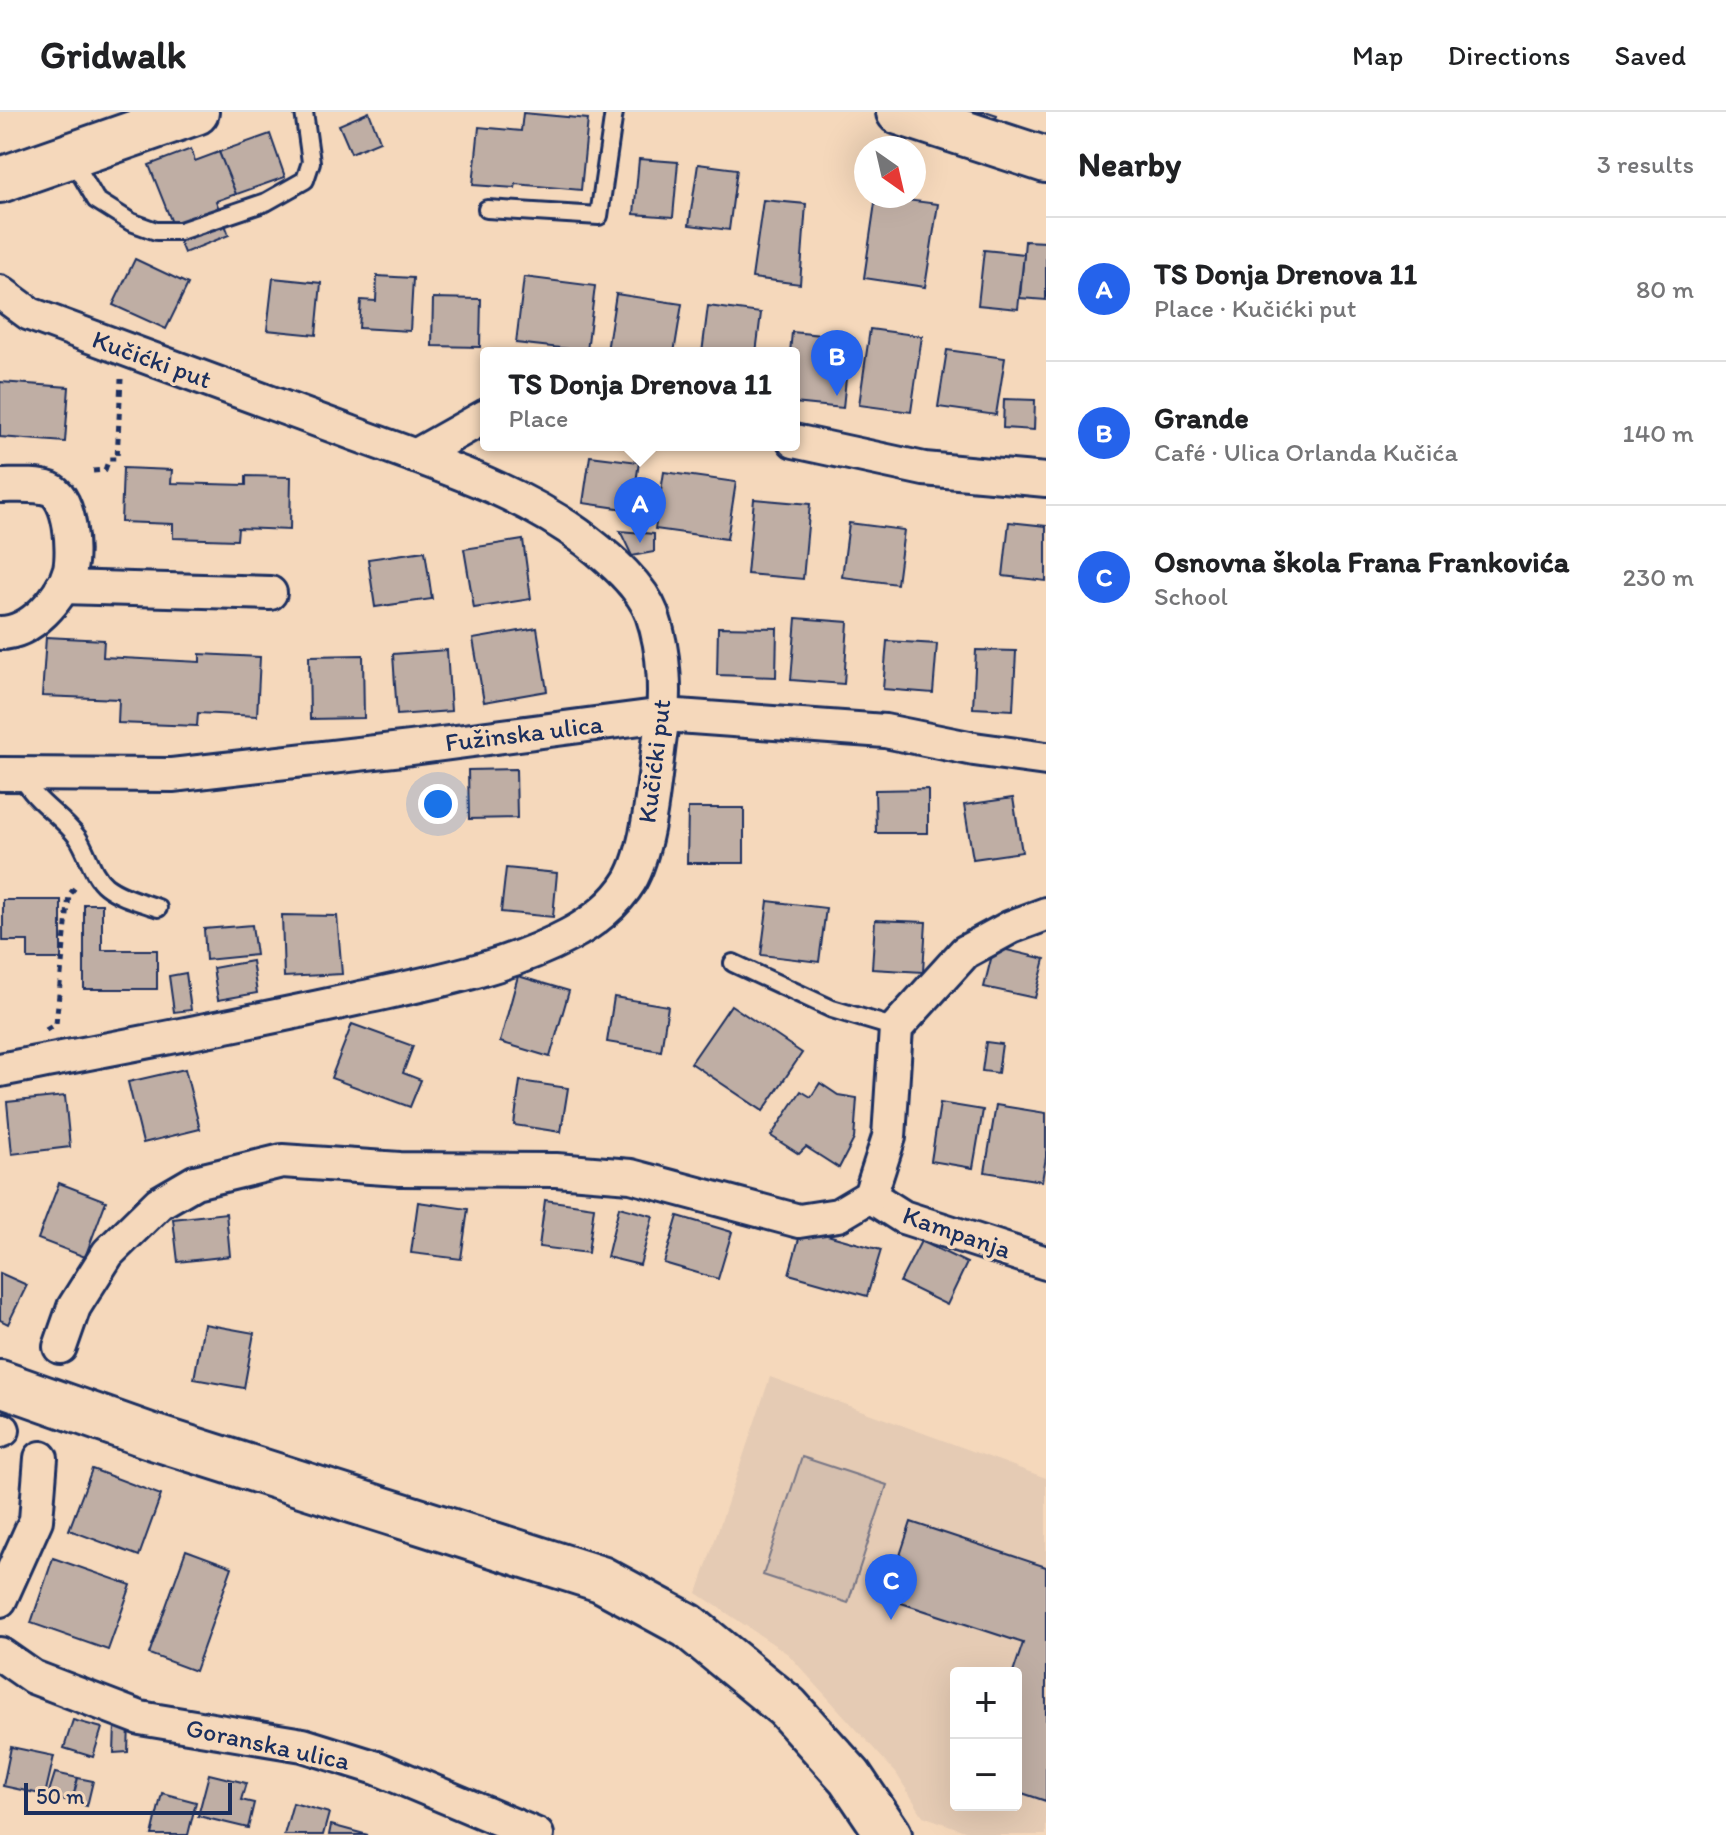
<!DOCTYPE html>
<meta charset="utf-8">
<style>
:root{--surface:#fff;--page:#f2f2f2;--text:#202124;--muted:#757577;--line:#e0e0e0;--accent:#2563eb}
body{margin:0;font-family:Itim,sans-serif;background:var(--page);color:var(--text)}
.controls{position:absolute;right:24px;bottom:24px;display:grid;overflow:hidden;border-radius:8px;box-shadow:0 8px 32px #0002}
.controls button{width:72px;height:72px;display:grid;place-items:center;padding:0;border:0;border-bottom:2px solid var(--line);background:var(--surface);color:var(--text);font:40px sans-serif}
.compass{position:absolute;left:854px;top:24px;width:72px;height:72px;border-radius:50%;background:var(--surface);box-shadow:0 8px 32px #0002;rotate:146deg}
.scale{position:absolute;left:24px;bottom:20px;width:208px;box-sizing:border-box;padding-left:8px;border:4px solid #1b2f5e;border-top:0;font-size:22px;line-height:28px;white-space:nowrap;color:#1b2f5e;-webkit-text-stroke:6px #f5d8bb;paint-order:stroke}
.you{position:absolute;left:438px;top:692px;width:28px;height:28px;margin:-20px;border:6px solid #fff;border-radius:50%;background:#1a73e8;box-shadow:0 0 0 12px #1a73e833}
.badge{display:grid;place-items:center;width:52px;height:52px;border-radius:50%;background:var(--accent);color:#fff;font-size:26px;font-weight:700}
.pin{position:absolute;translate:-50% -66px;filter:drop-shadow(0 2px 4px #0008)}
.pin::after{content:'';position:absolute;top:42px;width:28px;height:24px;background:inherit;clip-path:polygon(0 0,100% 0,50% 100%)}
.popup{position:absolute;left:480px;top:235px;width:320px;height:104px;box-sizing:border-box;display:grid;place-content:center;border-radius:8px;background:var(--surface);filter:drop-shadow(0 2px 6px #0005);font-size:26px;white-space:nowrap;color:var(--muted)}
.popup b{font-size:30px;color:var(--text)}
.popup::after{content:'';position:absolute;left:50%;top:100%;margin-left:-16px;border:16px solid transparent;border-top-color:var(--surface)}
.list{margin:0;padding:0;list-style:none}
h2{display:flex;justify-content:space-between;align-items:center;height:104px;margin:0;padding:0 32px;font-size:34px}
h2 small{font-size:26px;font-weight:400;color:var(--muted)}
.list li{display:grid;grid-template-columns:52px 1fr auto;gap:24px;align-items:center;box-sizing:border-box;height:144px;padding:0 32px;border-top:2px solid var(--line)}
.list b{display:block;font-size:30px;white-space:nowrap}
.list p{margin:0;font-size:26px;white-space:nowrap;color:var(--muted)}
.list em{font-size:26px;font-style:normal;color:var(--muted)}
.map{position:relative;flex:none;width:1046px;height:1723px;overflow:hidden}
header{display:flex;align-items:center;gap:48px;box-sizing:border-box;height:112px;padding:0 40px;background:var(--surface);border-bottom:2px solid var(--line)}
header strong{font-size:38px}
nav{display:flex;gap:44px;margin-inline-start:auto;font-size:28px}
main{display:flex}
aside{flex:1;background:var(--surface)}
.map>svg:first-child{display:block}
</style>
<header>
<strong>Gridwalk</strong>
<nav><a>Map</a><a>Directions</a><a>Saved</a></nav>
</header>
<main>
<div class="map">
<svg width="1046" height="1723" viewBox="0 0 1046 1723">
<rect width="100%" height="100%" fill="#f5d8bb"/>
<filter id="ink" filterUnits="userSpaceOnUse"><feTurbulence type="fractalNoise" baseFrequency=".0125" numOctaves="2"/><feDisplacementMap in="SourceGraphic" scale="16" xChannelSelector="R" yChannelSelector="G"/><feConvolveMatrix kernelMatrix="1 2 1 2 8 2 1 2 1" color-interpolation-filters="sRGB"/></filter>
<g filter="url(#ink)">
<path fill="#e5cbb4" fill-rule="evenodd" d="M770,1265L1046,1366V1723H976L923,1704L896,1661L788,1542L697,1481ZM956,1561H1016V1693H956Z"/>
<path fill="#d5bfae" stroke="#787786" stroke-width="2" d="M802,1345L887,1373L848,1491L763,1463Z"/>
<g fill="#bfaea4" stroke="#1b2f5e" stroke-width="2">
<path d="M369,0L380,29L351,41L339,13Z"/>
<path d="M977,0H988L997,3L995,10L975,3Z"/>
<path d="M523,1L588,7L581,78L516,72L515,76L473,73L479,15L521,19Z"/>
<path d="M270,22L285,65L234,83L219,40Z"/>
<path d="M191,37L195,49L219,40L236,82L216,89L229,123L184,141L149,53Z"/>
<path d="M639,47L678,50L673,105L634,102Z"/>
<path d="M698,52L737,57L729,118L689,113Z"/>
<path d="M876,84L938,92L925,175L864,166Z"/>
<path d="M763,88L806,92L800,172L752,166Z"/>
<path d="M1025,129L1046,130V188L1020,186Z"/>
<path d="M984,138L1024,142L1018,197L978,193Z"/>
<path d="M135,147L188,172L166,217L113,193Z"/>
<path d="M377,164L413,166L410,219L359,216L361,188L376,189Z"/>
<path d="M524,165L595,174L587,239L516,231Z"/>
<path d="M273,166L321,171L316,223L267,218Z"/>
<path d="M616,182L682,192L674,241L607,239Z"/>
<path d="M433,186L481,187L480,235L432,234Z"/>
<path d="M708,194L761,201L756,241H702Z"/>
<path d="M870,217L922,224L911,300L859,293Z"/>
<path d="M792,220L850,226L843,296L794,291V241H790Z"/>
<path d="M947,238L1005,246L996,303L938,295Z"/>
<path d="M0,270L69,275L65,330L0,325Z"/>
<path d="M1004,287L1035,288L1034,318L1003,316Z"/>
<path d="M590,344L639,350L632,398L583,391Z"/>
<path d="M123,356L172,358L171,371L246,373V364L291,365L290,418L238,416L237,428L173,426V412L121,410Z"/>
<path d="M664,360L736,370L727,427L655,417Z"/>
<path d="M754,387L810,392L803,467L747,462Z"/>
<path d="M1009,410L1046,414V469L1003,464Z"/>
<path d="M849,411L904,418L897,472L842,465Z"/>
<path d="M620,419L654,422V440L632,444Z"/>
<path d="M523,428L531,487L474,496L464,437Z"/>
<path d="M425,439L432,487L375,495L368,447Z"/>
<path d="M796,506L848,510L844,572L791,568Z"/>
<path d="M718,515L777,516L776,565L717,563Z"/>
<path d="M537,516L547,579L484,590L473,527Z"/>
<path d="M46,525L104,528L103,545L200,550V542L260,545L257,604L198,601L197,614L118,611L119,587L42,584Z"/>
<path d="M887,529L937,532L933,581L883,577Z"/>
<path d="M447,538L451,599L397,603L393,542Z"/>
<path d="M976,538L1016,539L1013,598L973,596Z"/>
<path d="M363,543L364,606L310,607L309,544Z"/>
<path d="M516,657L517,706L469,707L468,658Z"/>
<path d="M928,677V721H876L875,678Z"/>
<path d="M1013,686L1022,740L973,747L964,693Z"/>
<path d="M688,696H744V751H687Z"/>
<path d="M506,756L557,761L553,805L501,800Z"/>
<path d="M3,788H61V847H28V829H3Z"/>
<path d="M768,789L826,796L819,850L761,843Z"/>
<path d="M84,792H102V838H157V877H84Z"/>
<path d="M282,803L337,804L342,862L284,865Z"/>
<path d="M875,808L926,810L923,860L872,857Z"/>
<path d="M252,813L256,843L206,848L204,817Z"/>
<path d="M994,835L1045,847L1035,886L984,875Z"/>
<path d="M252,849L257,881L218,888L213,856Z"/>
<path d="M186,861L191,898L174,900L169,864Z"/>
<path d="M518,864L569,879L550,945L500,930Z"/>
<path d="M614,885L668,894L661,939L607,930Z"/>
<path d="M731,893L802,941L763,999L691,951Z"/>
<path d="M352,912L413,934L403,961L421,968L410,995L331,966Z"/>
<path d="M986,930L1002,932L998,961L982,959Z"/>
<path d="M185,957L200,1017L143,1031L128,970Z"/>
<path d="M520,969L568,976L561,1020L514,1013Z"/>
<path d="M820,971L838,983L857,986L854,1027L839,1056L806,1035L799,1042L771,1024L801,979L811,985Z"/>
<path d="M65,984L70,1035L12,1042L7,990Z"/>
<path d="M940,991L983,998L973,1056L931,1049Z"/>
<path d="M996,993L1046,1001V1045L1042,1069L985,1060Z"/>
<path d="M59,1071L106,1089L85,1145L38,1127Z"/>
<path d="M545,1088L594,1095L588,1141L539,1135Z"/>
<path d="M418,1090L468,1097L461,1147L411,1141Z"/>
<path d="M619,1095L653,1104L640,1153L607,1145Z"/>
<path d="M226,1101L230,1144L178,1150L173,1107Z"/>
<path d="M678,1104L732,1120L718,1167L664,1151Z"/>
<path d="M802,1116L881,1138L867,1184L789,1162Z"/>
<path d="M921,1129L967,1151L947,1193L900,1170Z"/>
<path d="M0,1161L27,1173L8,1212L0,1208Z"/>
<path d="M204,1212L254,1221L244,1276L194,1267Z"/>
<path d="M92,1357L161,1383L139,1444L69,1418Z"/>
<path d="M911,1410L1046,1455V1689L1016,1679V1561H1013L1023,1531L886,1486Z"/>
<path d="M186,1438L232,1455L195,1559L149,1542Z"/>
<path d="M53,1446L131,1473L108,1538L31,1511Z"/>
<path d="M73,1608L102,1616L93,1645L64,1636Z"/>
<path d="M115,1612H129L128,1640L114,1641Z"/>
<path d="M11,1635L54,1644L45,1683L3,1674Z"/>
<path d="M55,1661L78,1666L72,1690L48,1683Z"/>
<path d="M209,1662L246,1671L241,1688L254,1691L248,1716L198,1704Z"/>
<path d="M78,1666L93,1669L87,1694L72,1690Z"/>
<path d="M162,1681L196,1690L188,1723H152Z"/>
<path d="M293,1691L329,1701L323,1723H284Z"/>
<path d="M331,1713L368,1723H329Z"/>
</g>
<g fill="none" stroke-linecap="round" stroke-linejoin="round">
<defs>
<g id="lane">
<path d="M71,45L96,88L131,110L156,119H180L266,90L305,68L311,50L304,0"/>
<path d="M487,97L599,104L614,0"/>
<path d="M20,662C36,692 59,701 78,726C88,741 92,763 106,774C120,785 141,790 158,796"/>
<path d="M733,851L832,897L896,916"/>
</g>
<g id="street">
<path d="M0,180L30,202C136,241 242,280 347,319C429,350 516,375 587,429C610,447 641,473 652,502C665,539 667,586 660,624C654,665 650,735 630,769C616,792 592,811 569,823C503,858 428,871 356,887C238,913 119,935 0,958"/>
<path d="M794,329L924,357L1046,368"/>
<path d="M415,344L486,304"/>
<path d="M0,374C15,374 36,372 50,377C71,386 74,438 70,457C62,486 31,521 0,521"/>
<path d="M62,475L270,481"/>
<path d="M0,662L172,663L411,636L664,603L885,619L974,637L1046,647"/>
<path d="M870,1084L903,1105L1046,1151"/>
<path d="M60,1235L74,1195L108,1141L159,1091L195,1070L282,1049L400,1057L556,1058L631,1064L799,1109L838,1103L870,1084L889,1025L896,916L965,840L1011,815L1046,802"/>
<path d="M0,1319L3,1318"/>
<path d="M0,1488L36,1408L41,1346"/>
<path d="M0,1542L33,1565L140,1606L303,1633L377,1656L537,1723"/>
</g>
<g id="secondary">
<path d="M899,0L1046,48"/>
<path d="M0,68L196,0"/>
<path d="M0,1271L150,1324L601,1467L688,1514L787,1595L850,1665L889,1723"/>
</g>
</defs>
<use href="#lane" stroke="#1b2f5e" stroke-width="22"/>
<use href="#street" stroke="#1b2f5e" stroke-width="38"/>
<use href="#secondary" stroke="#1b2f5e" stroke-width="50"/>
<g stroke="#1b2f5e" stroke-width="5" stroke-dasharray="6 6" stroke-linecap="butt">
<path d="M93,359L105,358L109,347H117L121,267"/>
<path d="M46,918L56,912L69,783L77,773"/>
</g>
<use href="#lane" stroke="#f5d8bb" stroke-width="16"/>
<use href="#street" stroke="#f5d8bb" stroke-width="32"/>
<use href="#secondary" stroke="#f5d8bb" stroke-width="44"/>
</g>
</g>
<g text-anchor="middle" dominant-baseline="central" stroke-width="7" stroke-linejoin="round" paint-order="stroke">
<g font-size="26" fill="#1b2f5e" stroke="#f5d8bb">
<text transform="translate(152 247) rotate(20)">Kučićki put</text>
<text transform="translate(524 621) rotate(-7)">Fužinska ulica</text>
<text transform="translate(654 649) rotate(-83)">Kučićki put</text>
<text transform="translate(957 1120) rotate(19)">Kampanja</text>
<text transform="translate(268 1632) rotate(12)">Goranska ulica</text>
</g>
</g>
</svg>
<div class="controls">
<button>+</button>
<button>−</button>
</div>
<svg class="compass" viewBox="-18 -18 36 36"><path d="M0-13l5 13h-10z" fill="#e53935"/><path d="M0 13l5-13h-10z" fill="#757577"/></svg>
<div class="scale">50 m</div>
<div class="you"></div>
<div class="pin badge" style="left:640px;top:431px">A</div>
<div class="popup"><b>TS Donja Drenova 11</b>Place</div>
<div class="pin badge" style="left:837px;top:284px">B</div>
<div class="pin badge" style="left:891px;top:1508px">C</div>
</div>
<aside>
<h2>Nearby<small>3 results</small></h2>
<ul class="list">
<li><span class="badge">A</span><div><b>TS Donja Drenova 11</b><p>Place · Kučićki put</p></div><em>80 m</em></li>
<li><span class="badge">B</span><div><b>Grande</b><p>Café · Ulica Orlanda Kučića</p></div><em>140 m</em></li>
<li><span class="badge">C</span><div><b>Osnovna škola Frana Frankovića</b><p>School</p></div><em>230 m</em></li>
</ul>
</aside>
</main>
